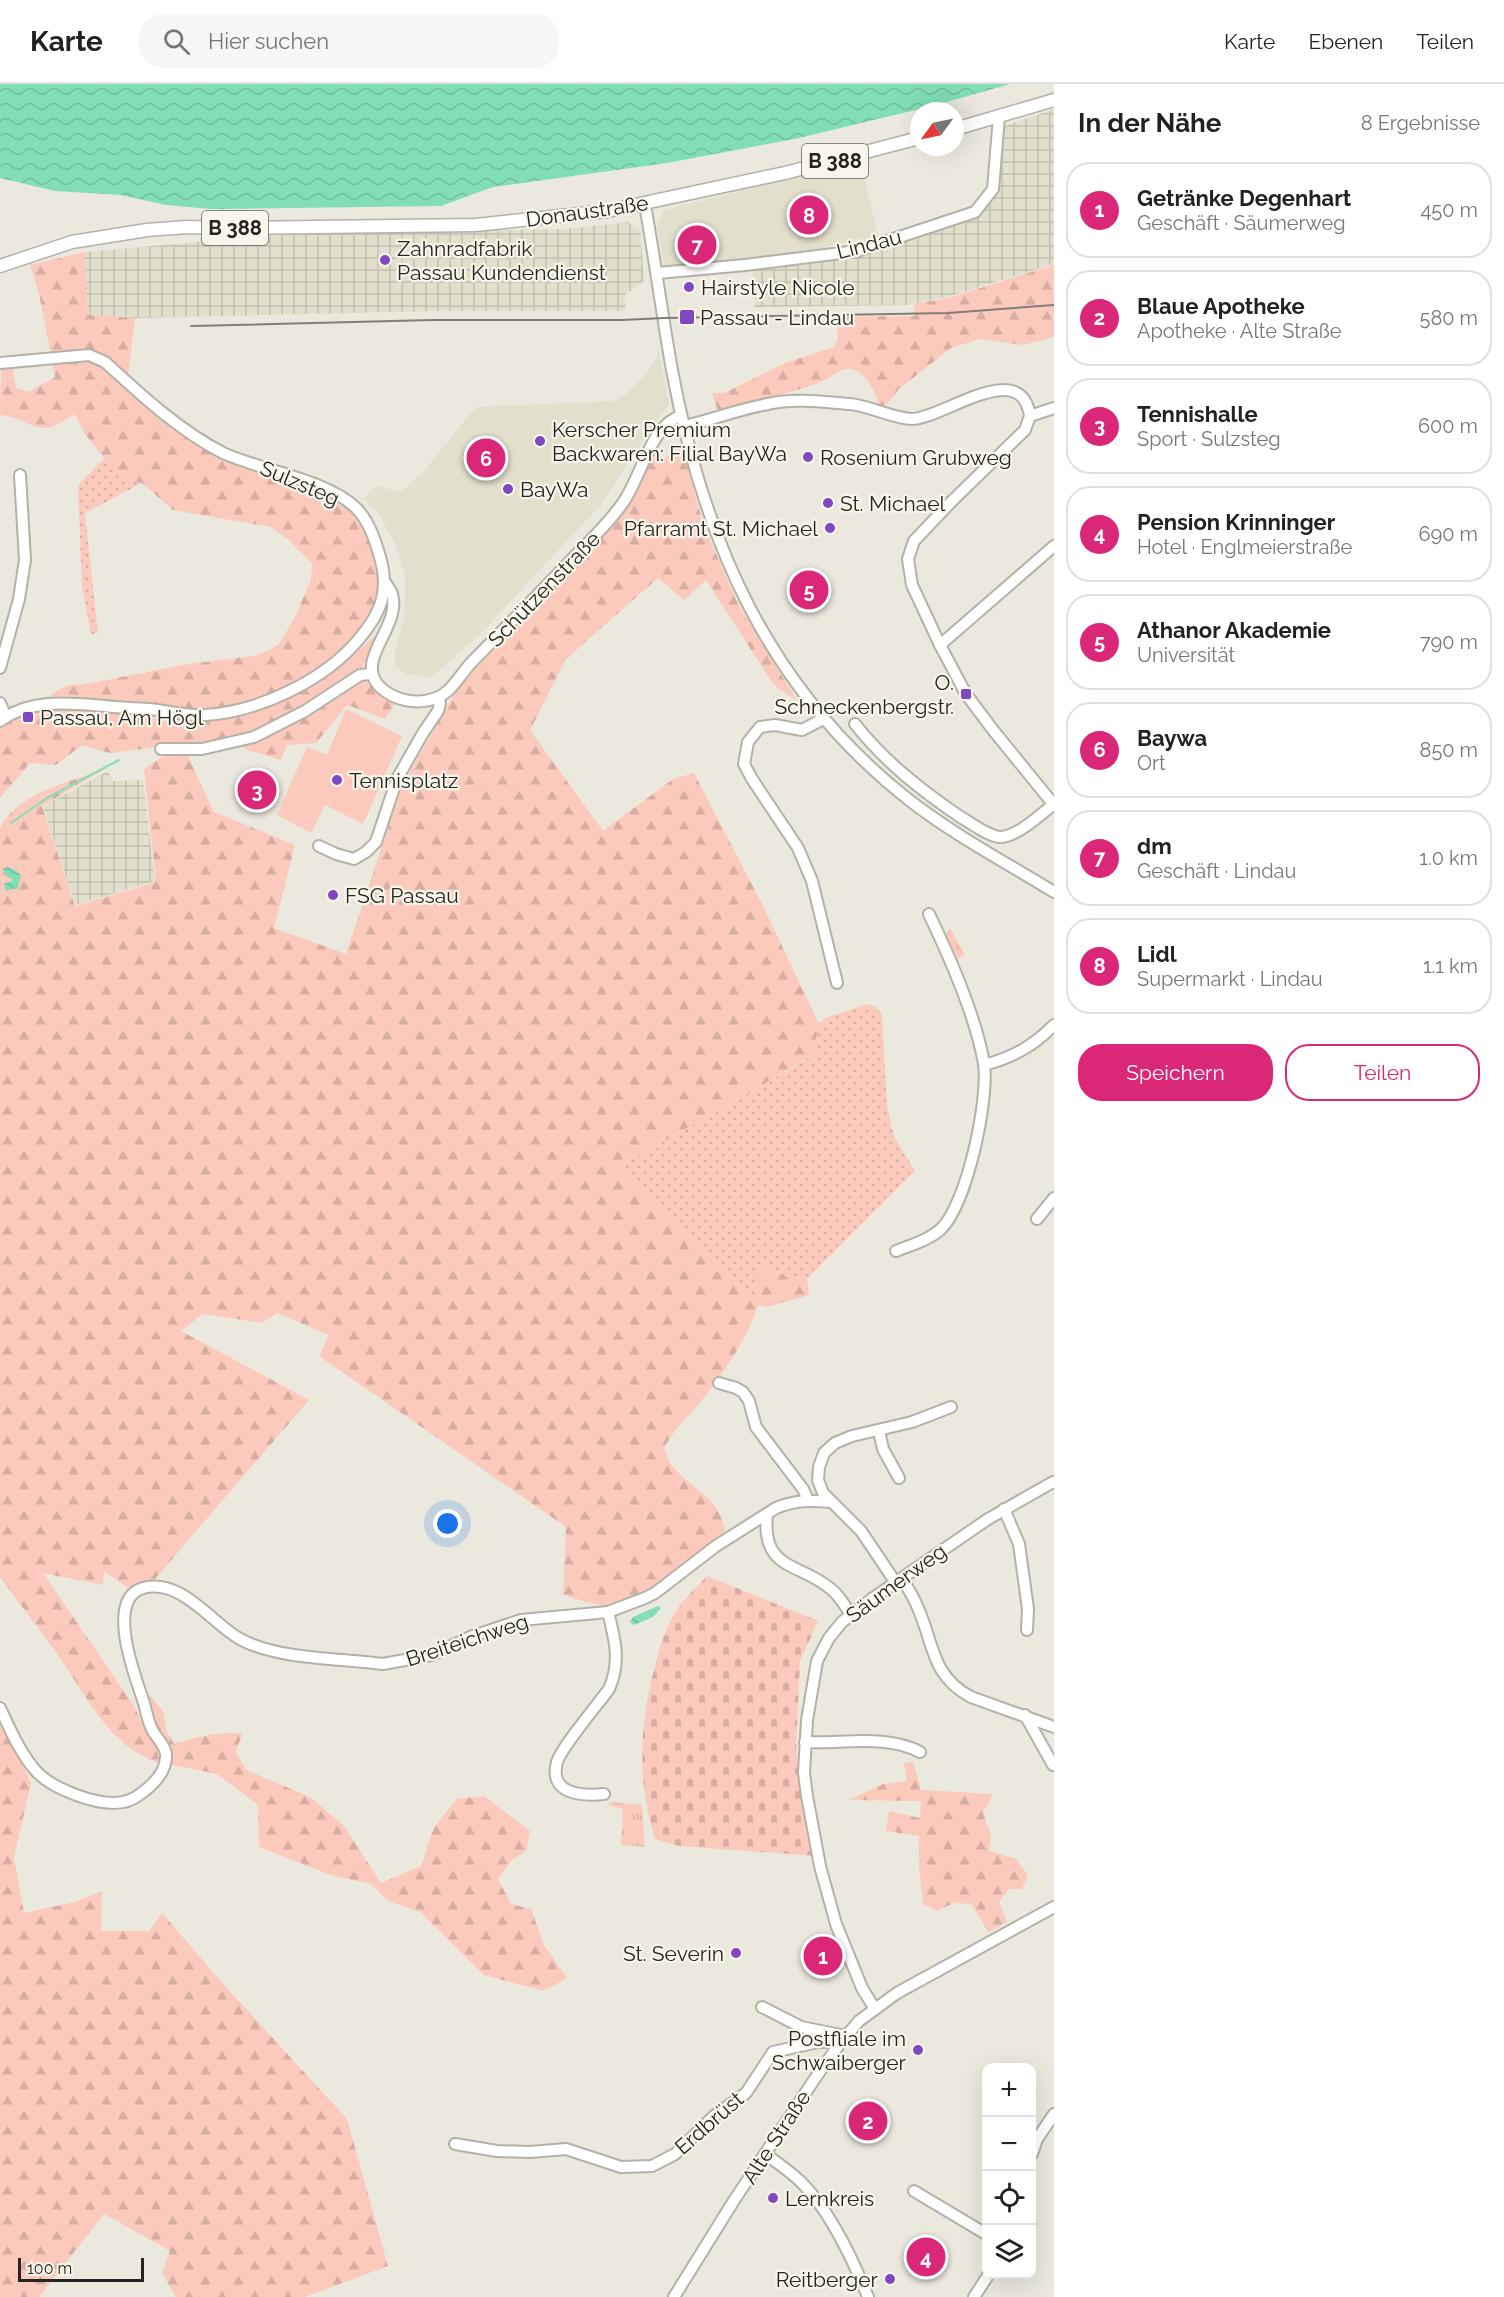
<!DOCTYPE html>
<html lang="de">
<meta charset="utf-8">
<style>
:root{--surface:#fff;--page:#f6f6f6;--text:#222;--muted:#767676;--line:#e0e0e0;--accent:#db2777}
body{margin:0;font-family:Raleway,sans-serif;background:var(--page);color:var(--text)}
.controls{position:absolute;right:18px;bottom:18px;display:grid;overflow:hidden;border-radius:12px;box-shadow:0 6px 24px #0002}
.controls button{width:54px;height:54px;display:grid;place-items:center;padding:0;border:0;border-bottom:2px solid var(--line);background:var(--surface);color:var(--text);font:30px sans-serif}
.compass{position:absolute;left:910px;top:18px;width:54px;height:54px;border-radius:50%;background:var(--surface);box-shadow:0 6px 24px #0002;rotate:237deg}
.scale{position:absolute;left:18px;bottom:15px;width:126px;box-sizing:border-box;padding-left:6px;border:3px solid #252420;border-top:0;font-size:16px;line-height:21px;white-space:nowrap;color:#252420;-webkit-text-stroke:4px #f8f6eb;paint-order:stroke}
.you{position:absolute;left:448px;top:1440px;width:21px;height:21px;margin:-15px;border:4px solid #fff;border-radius:50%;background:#1a73e8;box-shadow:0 0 0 9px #1a73e833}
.badge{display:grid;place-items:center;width:39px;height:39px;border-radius:50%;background:var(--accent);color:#fff;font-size:20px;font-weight:700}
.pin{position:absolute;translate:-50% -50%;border:3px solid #fff;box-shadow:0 2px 6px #0006}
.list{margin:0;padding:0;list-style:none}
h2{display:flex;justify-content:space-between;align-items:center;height:78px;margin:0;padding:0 24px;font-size:26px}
h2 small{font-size:20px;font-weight:400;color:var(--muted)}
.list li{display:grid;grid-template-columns:39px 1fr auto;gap:18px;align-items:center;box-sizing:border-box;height:96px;margin:0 12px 12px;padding:0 12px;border:2px solid var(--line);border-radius:24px}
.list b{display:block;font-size:22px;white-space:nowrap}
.list p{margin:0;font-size:20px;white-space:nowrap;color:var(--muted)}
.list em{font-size:20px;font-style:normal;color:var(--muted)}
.actions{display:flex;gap:12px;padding:18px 24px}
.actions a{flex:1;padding:14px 0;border:2px solid var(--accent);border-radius:24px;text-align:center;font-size:21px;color:var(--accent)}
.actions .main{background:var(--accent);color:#fff}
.icon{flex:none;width:33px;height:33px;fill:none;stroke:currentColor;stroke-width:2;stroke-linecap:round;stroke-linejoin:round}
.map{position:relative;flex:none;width:1054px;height:2213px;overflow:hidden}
header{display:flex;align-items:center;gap:36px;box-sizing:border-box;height:84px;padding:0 30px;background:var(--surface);border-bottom:2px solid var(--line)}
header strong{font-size:28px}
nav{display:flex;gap:33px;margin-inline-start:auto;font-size:21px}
.search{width:420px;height:54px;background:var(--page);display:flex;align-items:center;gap:15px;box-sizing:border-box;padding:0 21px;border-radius:24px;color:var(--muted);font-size:22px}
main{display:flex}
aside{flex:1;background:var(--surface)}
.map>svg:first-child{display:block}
</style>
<header>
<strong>Karte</strong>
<div class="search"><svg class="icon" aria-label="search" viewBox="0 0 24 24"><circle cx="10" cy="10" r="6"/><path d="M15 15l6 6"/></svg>Hier suchen</div>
<nav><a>Karte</a><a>Ebenen</a><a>Teilen</a></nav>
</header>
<main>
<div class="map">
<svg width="1054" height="2213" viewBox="0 0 1054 2213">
<defs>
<pattern id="industrial-grid" width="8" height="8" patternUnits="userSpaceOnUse" patternTransform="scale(1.5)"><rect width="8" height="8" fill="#e2dfcc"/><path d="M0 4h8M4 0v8" fill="none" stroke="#c2bfaf"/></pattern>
<pattern id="grass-dots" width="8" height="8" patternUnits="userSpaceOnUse" patternTransform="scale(1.5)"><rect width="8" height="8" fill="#fccabc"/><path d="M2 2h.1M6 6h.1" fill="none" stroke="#d8ada1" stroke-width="1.8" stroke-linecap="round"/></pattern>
<pattern id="forest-firs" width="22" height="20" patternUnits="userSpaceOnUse" patternTransform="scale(1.5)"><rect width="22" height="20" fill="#fccabc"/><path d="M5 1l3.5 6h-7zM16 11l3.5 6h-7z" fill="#d8ada1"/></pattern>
<pattern id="cemetery-stones" width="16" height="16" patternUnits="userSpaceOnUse" patternTransform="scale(1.5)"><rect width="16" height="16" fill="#fccabc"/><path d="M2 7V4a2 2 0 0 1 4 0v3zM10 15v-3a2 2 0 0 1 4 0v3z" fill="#d8ada1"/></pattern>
<pattern id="park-tufts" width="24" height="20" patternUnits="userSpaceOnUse" patternTransform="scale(1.5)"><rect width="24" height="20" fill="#fccabc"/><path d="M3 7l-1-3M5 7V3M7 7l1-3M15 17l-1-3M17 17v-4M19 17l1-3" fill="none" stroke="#d8ada1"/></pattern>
<pattern id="water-waves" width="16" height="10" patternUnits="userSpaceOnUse" patternTransform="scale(1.5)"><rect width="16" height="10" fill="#82dfb5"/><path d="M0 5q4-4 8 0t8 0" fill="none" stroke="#70bf9b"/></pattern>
</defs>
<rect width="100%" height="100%" fill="#ebe9dd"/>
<g fill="#e2dfcc">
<path d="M860,77L878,151L789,171L664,183L657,141L664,126Z"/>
<path d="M657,257L669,321L659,333L598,424L480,550L431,594L405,590L395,581V567L404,534L405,492L395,460L378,429L364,415L376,402L401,408L424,387L476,323L614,317L626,310L644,292L658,273Z"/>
</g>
<g fill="url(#industrial-grid)">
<path d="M1054,25V180L947,213L908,221L755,223L753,184L852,174L982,130L996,111L1005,42Z"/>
<path d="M628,138L640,145L644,197L626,210L625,227H440L135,234L88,231L85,168L287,150L566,145Z"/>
<path d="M108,687L113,697L143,696L155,797L75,821L43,722Z"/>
</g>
<g fill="url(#grass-dots)">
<path d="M105,374L128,396L142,399L85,429L98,549L91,550L82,502L78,401Z"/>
<path d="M867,920L876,923L882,931L887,1022L894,1053L915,1087L807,1195L784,1192L766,1182L758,1193V1217L749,1215L734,1196L617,1083L741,1014L813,971L819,940L825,934Z"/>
</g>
<g fill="url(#forest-firs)">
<path d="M85,168L88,231L135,234L127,300L185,350L322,408L351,428L366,451L373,468L378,487L377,513L358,550L320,585L270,609L238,620L213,626L187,625L63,612L49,614C59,604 67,600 81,601L188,580L254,572L268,567L280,559L296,531L311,495L312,480L290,457L271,443L173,426L142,399L128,396L109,380L85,350L75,330C68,334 61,339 54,342C35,350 19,331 0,331L1,285L13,284L16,304L29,308L55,293L39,210L30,181Z"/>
<path d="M1054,181V253L1023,261L980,255L951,264L899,305L885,322L879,320C874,308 869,292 855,286C841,281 833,294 821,298C787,310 752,318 718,328L712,309H724L785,279L834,263L838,255L837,233L915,232L914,220L948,214Z"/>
<path d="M682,361L703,440L739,522L798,618L773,600L706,496L684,516L658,494L566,575L530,646L603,747L673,695L694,689L762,820L819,940L813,970L741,1014L617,1083L734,1196L749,1215L758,1217V1193L760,1184L766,1182L784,1192L807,1195L809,1211L768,1223L758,1221C748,1255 721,1293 698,1321C685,1336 672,1347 664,1365C667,1371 669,1378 672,1382C692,1406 719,1412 725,1447C696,1473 652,1514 613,1522C602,1524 575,1514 563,1511L566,1443L319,1272L329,1251L277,1229L262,1239L203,1230L181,1247L309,1316L155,1495L128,1504L104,1487L103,1501L43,1489L134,1622L149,1652L158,1666L159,1679C107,1662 85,1608 55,1567C37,1542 18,1518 0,1493V744C18,708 70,698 105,685L42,722L75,822L156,798L144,685L165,671L187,670L214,728L295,761L274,844L346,870L403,700L458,603L626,424L652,369L664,374Z"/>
<path d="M377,550L373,564L358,591L394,621L385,635L347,621L316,659L287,661L281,676L248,666L227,655L110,669L82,661L56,681L30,679L0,714V645C11,638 23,629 36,626C80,617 136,637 182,636C263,634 318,605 377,550Z"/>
<path d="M143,1611H149L163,1627L166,1646L174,1660C194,1654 221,1646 242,1650L236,1668L246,1686L310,1713L344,1742L381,1799L421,1782L434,1743L457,1715L484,1712L530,1747L526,1767L512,1776L498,1795L511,1820L531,1825L544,1861L567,1894L544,1907L484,1891L420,1828L388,1817L371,1800L331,1791L259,1763L258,1721L217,1690L168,1680Z"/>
<path d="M0,1631L31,1699L14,1773L24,1829L75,1818L102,1807L101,1847H149L162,1829L225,1902L347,2035L388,2182L305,2213H176L162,2189L170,2167L104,2130L39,2213H0Z"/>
<path d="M913,1678L921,1706L993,1710L983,1729L991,1751L989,1767L1016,1775L1028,1791L1022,1805H1009L999,1818L1007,1838L988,1848L971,1819L960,1820L955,1818L937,1827L923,1820L919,1785V1752L886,1747L889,1727L920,1734L921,1717L849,1716L883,1700L907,1697L904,1679Z"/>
</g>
<path fill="url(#cemetery-stones)" d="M707,1492L818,1537L800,1577L796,1665L807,1731L817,1772L679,1762L655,1755C637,1698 639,1640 655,1582C659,1565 665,1546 674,1530C683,1516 696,1504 707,1492Z"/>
<g fill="url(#park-tufts)">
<path d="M950,844L965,871L952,878C947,865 941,857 950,844Z"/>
<path d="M611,1718L642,1721L645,1763L621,1761L623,1725L608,1721Z"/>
</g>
<path fill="#fccabc" d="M346,625L402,652L363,740L325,721L311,749L277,731L307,663L327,671Z"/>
<g fill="url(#water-waves)">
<path d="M0,0H1010L936,21L799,54L667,79L493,103L441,122L211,125L166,121L121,111L55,107L0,94Z"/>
<path d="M8,783L17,787L21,792L18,804L6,807L4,801L6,798H11L12,795L6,792L3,785Z"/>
<path d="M658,1522L661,1524L653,1533L634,1541L630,1538L633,1533Z"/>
</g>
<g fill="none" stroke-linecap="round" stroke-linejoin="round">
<path stroke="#82dfb5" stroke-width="2" d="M11,739L47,714L119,676"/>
<defs>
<g id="minor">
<path d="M645,121C655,176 662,231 672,286C704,458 769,606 909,716C954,751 1005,778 1054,808"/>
<path d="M658,189L745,181L857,167L975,128L993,105L999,33"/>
<path d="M0,279L89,271L105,278C141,311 180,347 223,369C260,386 328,396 356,424C369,437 375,456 380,473C390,507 381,529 359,555C324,597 258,628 204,631C186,632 168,627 150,625C135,624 120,624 105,622C69,619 31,614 0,637"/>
<path d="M1030,332L1054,324"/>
<path d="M684,342C712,336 739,325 768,320C794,314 823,318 850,320C871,322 891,334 912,335C942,335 1021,272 1030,332L1025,346L951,418L914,457L908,475L912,501L940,561L966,610L993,646L1054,721"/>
<path d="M385,498C387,502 391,506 392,510C402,543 353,576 380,603C395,617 417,621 436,614C451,609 460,591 471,579C505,544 539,510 573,474C590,457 608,440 622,420C641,395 650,341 681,332"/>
<path d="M940,561L1054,462"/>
<path d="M0,584L19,515L25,476L20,391"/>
<path d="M0,619L6,633"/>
<path d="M823,635L802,646L775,641L760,643L748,658L744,680L752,695L798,764L812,797L837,899"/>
<path d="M855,640C885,678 922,707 962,734C973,740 986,751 999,753C1016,754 1041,730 1054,720"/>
<path d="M161,665H202L254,653L305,627L360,591L371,590"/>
<path d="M319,762L336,770L354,775L366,768L376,758L397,695L423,649L438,627L440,619L437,614"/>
<path d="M984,981C1012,974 1033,962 1054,941"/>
<path d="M1037,1135L1054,1114"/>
<path d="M896,1167C911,1161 929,1156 941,1145C967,1120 989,1016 984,980C976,932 950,874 929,830"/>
<path d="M719,1299L736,1304L743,1308L749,1317L756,1343L803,1405L808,1416"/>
<path d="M879,1347L883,1365L899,1394"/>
<path d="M1004,1425L1019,1460L1028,1525L1027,1546"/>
<path d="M767,1430C761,1487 799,1478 831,1505C840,1512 845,1522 851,1531"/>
<path d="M902,1495C908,1504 914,1514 918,1524C934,1560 931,1592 971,1613L1054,1643"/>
<path d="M896,1499L861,1447L823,1409L818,1396L819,1383L824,1369L835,1359L852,1352L912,1338L951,1323"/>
<path d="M0,1624C10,1645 20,1669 36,1687C52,1705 99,1723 123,1718C130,1717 138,1712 143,1708C155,1699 167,1686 166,1670C165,1660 154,1652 151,1643C147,1634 146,1625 143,1616C135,1592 105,1515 143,1504C182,1494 211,1539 240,1555C279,1576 339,1574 383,1580L432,1571L470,1553L521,1536L608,1528L645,1514L655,1509L716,1462L776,1424C795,1416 811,1416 831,1418"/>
<path d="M1025,1631L1053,1681"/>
<path d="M805,1658C842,1660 887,1650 920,1668"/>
<path d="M604,1710C583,1712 548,1711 557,1678C561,1664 598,1620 609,1605C621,1579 615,1555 608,1528"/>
<path d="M762,1923L801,1943L846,1952"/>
<path d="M875,1925L862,1904L836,1840L820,1782L807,1712L804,1689L807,1636L817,1577L829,1554L842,1538L873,1514L988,1435L1053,1398"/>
<path d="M455,2060L497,2067L530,2068L566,2065L621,2083L652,2082L675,2070L714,2032L746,2009L773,1968L818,1958H841"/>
<path d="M765,2070C778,2079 791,2088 802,2099C830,2127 853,2176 868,2213"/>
<path d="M1032,2070L1037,2055L1054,2030"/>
<path d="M914,2107L986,2150"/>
<path d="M674,2213L733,2118L818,1990L841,1958L859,1937L897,1909L1054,1823"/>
<path d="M974,2213L989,2190"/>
</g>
<g id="major">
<path d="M955,45L1054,16"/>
<path d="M0,182L72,158L147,146L187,143L236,144L476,141L607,127L785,89L919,54"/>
</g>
</defs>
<use href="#minor" stroke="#b4b2a7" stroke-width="14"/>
<use href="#major" stroke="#b4b2a7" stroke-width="15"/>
<use href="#minor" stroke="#fff" stroke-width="10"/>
<use href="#major" stroke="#fff" stroke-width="12"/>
<path stroke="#807e77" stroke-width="2" d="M191,242L432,236H622L664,234L948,229L1054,221"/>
</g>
<g fill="#8048bf" stroke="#f8f6eb" stroke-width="2">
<circle cx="385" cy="176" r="6"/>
<circle cx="689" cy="203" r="6"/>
<rect x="679" y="225" width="16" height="16" rx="3"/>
<circle cx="540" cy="357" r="6"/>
<circle cx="808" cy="373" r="6"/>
<circle cx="508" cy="405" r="6"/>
<circle cx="828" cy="419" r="6"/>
<circle cx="830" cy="444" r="6"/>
<rect x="960" y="604" width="12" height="12" rx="3"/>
<rect x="22" y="627" width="12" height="12" rx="3"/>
<circle cx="337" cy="696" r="6"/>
<circle cx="333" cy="811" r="6"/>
<circle cx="736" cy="1869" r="6"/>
<circle cx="918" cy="1966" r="6"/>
<circle cx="773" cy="2114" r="6"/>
<circle cx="890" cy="2195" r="6"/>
</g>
<g text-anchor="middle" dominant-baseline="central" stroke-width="4.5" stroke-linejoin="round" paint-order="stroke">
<g fill="#f8f6eb" stroke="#64635d" stroke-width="1.5">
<rect x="802" y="60" width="66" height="34" rx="4.5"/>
<rect x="202" y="127" width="66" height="34" rx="4.5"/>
</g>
<g font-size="20" font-weight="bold" fill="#252420">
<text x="835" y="77">B 388</text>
<text x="235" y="144">B 388</text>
</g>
<g font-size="21" fill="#252420" stroke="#f8f6eb">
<text transform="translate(587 127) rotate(-8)">Donaustraße</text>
<text transform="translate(869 160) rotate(-14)">Lindau</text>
<text transform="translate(300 399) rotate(23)">Sulzsteg</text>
<text transform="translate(544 505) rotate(-46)">Schützenstraße</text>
<text transform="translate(896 1499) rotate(-36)">Säumerweg</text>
<text transform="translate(467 1556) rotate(-18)">Breiteichweg</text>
<text transform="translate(709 2039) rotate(-41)">Erdbrüst</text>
<text transform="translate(776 2053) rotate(-57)">Alte Straße</text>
</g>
<g font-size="21" fill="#252420" stroke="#f8f6eb" text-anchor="start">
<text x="397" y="164">Zahnradfabrik<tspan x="397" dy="24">Passau Kundendienst</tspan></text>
<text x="701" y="203">Hairstyle Nicole</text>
<text x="700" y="233">Passau - Lindau</text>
<text x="552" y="345">Kerscher Premium<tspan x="552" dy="24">Backwaren: Filial BayWa</tspan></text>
<text x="820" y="373">Rosenium Grubweg</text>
<text x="520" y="405">BayWa</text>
<text x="840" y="419">St. Michael</text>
<text x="818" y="444" text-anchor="end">Pfarramt St. Michael</text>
<text x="954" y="598" text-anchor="end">O.<tspan x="954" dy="24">Schneckenbergstr.</tspan></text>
<text x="40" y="633">Passau, Am Högl</text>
<text x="349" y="696">Tennisplatz</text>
<text x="345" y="811">FSG Passau</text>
<text x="724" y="1869" text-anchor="end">St. Severin</text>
<text x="906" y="1954" text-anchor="end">Postfliale im<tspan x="906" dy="24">Schwaiberger</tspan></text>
<text x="785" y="2114">Lernkreis</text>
<text x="878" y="2195" text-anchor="end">Reitberger</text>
</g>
</g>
</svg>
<div class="controls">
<button>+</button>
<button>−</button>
<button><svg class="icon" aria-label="locate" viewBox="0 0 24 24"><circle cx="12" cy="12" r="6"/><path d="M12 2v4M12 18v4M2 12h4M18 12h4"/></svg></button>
<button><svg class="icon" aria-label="layers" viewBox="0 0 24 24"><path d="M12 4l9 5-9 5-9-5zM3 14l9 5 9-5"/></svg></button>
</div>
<svg class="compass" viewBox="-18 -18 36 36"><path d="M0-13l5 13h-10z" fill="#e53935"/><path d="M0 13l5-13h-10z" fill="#767676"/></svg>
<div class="scale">100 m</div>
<div class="you"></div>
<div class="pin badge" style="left:823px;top:1872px">1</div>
<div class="pin badge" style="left:868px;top:2037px">2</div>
<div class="pin badge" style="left:257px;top:706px">3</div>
<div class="pin badge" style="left:926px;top:2173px">4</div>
<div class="pin badge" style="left:809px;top:506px">5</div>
<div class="pin badge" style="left:486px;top:374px">6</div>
<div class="pin badge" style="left:697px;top:161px">7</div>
<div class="pin badge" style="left:809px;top:131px">8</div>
</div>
<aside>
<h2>In der Nähe<small>8 Ergebnisse</small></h2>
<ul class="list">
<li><span class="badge">1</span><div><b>Getränke Degenhart</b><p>Geschäft · Säumerweg</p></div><em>450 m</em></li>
<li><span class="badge">2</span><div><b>Blaue Apotheke</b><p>Apotheke · Alte Straße</p></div><em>580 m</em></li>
<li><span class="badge">3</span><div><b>Tennishalle</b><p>Sport · Sulzsteg</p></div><em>600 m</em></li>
<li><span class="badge">4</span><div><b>Pension Krinninger</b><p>Hotel · Englmeierstraße</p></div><em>690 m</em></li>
<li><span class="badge">5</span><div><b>Athanor Akademie</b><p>Universität</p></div><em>790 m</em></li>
<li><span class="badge">6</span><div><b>Baywa</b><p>Ort</p></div><em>850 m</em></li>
<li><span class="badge">7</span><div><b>dm</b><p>Geschäft · Lindau</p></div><em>1.0 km</em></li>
<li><span class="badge">8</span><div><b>Lidl</b><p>Supermarkt · Lindau</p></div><em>1.1 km</em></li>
</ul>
<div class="actions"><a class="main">Speichern</a><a>Teilen</a></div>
</aside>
</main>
